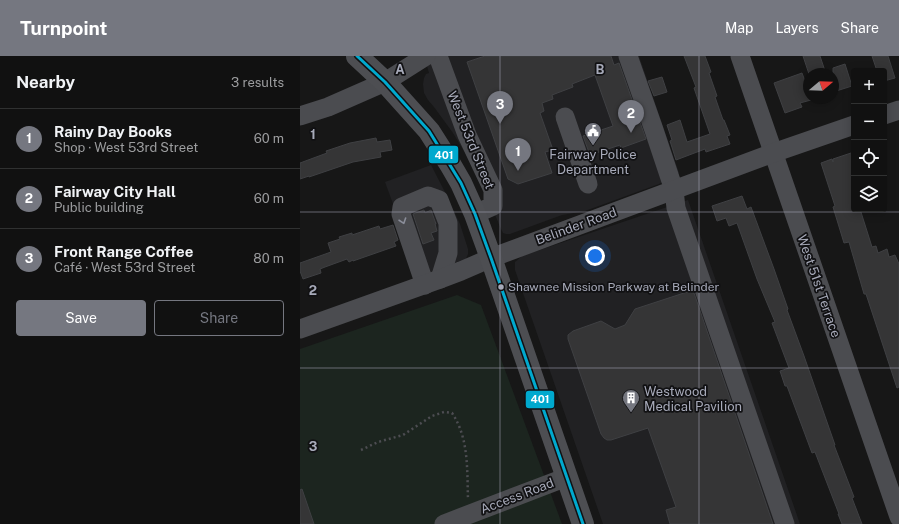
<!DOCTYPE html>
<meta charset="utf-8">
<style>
:root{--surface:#111;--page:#1a1a1a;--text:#f1f3f6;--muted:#9c9d9f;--line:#303131;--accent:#757780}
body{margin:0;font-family:"Public Sans",sans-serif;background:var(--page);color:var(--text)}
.controls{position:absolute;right:12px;top:12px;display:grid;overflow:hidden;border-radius:4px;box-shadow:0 2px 10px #0003}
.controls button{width:36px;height:36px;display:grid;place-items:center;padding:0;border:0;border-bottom:1px solid var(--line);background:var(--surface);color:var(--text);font:20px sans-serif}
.compass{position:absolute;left:503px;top:12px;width:36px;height:36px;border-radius:50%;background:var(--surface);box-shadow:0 2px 10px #0003;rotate:71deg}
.you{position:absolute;left:295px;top:200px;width:14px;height:14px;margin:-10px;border:3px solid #fff;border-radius:50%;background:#1a73e8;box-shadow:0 0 0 6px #1a73e833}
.badge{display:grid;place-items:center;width:26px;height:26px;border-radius:50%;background:var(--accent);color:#fff;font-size:13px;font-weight:700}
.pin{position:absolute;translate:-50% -33px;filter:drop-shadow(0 1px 2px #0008)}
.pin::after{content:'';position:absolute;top:21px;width:14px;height:12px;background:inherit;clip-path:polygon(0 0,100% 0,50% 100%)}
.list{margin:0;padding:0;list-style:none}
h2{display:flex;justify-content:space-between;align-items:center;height:52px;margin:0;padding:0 16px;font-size:17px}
h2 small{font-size:13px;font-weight:400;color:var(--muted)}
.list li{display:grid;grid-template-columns:26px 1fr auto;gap:12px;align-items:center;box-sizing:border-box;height:60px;padding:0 16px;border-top:1px solid var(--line)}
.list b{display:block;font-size:15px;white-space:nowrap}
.list p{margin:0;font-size:13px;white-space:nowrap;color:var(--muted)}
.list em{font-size:13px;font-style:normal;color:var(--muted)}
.actions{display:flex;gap:8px;padding:12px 16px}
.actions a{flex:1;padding:9px 0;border:1px solid var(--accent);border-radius:4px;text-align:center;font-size:14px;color:var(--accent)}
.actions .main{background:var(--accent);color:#fff}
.icon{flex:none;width:22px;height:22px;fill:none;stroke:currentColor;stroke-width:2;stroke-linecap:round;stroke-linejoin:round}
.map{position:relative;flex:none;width:599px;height:468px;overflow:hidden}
header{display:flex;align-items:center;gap:24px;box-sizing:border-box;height:56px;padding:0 20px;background:var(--accent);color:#fff}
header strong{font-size:19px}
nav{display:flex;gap:22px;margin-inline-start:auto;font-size:14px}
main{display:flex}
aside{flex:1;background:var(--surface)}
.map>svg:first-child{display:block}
</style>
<header>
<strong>Turnpoint</strong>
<nav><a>Map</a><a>Layers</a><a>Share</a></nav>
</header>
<main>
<aside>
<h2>Nearby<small>3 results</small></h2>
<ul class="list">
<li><span class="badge">1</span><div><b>Rainy Day Books</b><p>Shop · West 53rd Street</p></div><em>60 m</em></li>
<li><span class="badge">2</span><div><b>Fairway City Hall</b><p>Public building</p></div><em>60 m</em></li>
<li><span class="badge">3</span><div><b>Front Range Coffee</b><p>Café · West 53rd Street</p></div><em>80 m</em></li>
</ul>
<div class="actions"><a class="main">Save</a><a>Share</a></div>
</aside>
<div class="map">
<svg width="599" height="468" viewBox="0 0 599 468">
<rect width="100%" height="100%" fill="#171717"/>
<g fill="#212123">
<path d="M124,0H339L379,117L359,128L285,155L262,159L210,178H206L203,177L201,173L183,130L173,110L153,77L134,51L128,44L124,37L123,28L124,22L126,18L129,17Z"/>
<path d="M131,109L147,140L160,168L168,193V198L164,207L121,224L85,126Z"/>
<path d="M388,144L500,468H303L215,214V206L222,200Z"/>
</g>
<path fill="#1c251f" d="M157,239L181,249L262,468H0V293Z"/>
<g fill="#353536" stroke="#3f4043">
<path d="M185,0H311L314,9L319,7L346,83L321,92L320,89L290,99L283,80L313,70L295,19L272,28L273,31L252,39L253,43L242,47L244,55L240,57L253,94L245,96L252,117L218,128L208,123L167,6Z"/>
<path d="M384,0H405L411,16L409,17L417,40L415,41L423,64H424L430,79L427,80L430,88L406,96L405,93L376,104L370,85L372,84L367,69L380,64L387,86L410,78L394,32L396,31Z"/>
<path d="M503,0H520L526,18H509Z"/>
<path d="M572,0H588L595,22L584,25V15H577Z"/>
<path d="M545,8L552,30L533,36V12Z"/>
<path d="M502,17L509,36V42H511V44L500,47L502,51L485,57L474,27Z"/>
<path d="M362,21L367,36L354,40L348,25Z"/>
<path d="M76,82L77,86L90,84L92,94L80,96L81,101L53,106L9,121V120L0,123V107L27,97L26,95L50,87Z"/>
<path d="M554,96V153H560L572,191L576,190L578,197L587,193L589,201L595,199L599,208V331L597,332L566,238H564L549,186L544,187L533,151L535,150L521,107L532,103L533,106V103Z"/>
<path d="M442,140L447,153L451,151L474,213L488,253L487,254L504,300L535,389H534L554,441L552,442L562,468H542L538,458H539L515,396L512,397L487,330H485L480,315L489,312L472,267L475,266L457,223L437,167L429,170L426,162L417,165L412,150Z"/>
<path d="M124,154L125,157L131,154L136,168H135L137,175L131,177L134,184L123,188L113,158Z"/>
<path d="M93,169L98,184L94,186L96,190L53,205V204L49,206L47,203L25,211L20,213L21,217L3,223L0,215V207L31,196L28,187L40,183L39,181L52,177V179L79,170L80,173Z"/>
<path d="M387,236L394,237L473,468H370L366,454L376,451L348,372L311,384H307L304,382L301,378L268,283V279L273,275L301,265L315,273L325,269L335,253Z"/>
<path d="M2,433L14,468H0V434Z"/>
</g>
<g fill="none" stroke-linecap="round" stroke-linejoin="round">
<path stroke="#4d4d52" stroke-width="2.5" stroke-dasharray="2 3" stroke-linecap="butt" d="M61,394L78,386L103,379L132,360L144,356L152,357C169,382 167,414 168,443"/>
<g stroke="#4b4c50" stroke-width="19">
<path d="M138,0L167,79L193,134V150L175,158"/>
<path d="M328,0L354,74L374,134L376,152L485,468"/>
<path d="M440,0L599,461"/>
<path d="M584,59L599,54"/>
<path d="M0,60L28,51L85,26L126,0"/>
<path d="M265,61L288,128"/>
<path d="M125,229L101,158L102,151L128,140L139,144L148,167V197L140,223"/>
<path d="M0,273L140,223L161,215L191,202L473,97L554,69"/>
<path d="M144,468L267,421"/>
</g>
<path stroke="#4d4e52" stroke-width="22" d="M57,0L85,26L129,75L150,108L161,127L175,158L191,202L283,468"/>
<defs>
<path id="bus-1" d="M57,0L85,26L129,75L161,127L175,158L191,202L283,468"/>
</defs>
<use href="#bus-1" stroke="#111113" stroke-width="6"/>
<use href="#bus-1" stroke="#00a9ce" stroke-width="3"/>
</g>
<defs><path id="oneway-chevron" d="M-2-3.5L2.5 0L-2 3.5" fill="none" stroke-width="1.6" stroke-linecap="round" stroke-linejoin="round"/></defs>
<use stroke="#8b8e9a" href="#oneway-chevron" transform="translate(103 165) rotate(71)"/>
<path fill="none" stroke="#a7aab9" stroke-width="1" stroke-opacity="0.55" d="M200,0V468M399,0V468M0,156H599M0,312H599"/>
<defs>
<symbol id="civic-pin" viewBox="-11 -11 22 30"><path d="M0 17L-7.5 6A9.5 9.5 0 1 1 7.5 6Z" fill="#757780" stroke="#111113"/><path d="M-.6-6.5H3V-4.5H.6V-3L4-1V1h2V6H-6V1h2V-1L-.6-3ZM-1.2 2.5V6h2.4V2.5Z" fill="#fff"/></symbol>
<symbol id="building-pin" viewBox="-11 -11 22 30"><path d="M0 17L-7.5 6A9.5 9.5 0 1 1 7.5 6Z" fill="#757780" stroke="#111113"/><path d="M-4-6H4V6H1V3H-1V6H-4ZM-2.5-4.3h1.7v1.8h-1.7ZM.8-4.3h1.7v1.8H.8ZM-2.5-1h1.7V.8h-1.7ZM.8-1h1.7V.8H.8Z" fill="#fff"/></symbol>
</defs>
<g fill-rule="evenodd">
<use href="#civic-pin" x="283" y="65" width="20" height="27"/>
<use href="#building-pin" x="321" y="332" width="20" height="27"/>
</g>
<circle fill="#a7aab9" stroke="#111113" stroke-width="1.5" cx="201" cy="231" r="3.5"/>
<g text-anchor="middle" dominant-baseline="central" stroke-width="3.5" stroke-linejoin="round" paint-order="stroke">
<g font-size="12" fill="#a7aab9" stroke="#111113" text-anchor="start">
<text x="208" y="231">Shawnee Mission Parkway at Belinder</text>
</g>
<g font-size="13" fill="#a7aab9" stroke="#111113">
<text transform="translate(171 84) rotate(68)">West 53rd Street</text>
<text transform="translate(276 170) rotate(-20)">Belinder Road</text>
<text transform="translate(519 230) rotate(71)">West 51st Terrace</text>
<text transform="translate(217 440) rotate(-21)">Access Road</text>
</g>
<g font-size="13" fill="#a7aab9" stroke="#111113">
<text x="293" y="98">Fairway Police<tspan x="293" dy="15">Department</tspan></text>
<text x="344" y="335" text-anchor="start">Westwood<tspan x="344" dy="15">Medical Pavilion</tspan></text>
</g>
</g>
<g font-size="13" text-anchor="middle" font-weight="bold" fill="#a7aab9" stroke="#111113" stroke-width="3.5" stroke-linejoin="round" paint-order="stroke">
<text x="100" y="18">A</text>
<text x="300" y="18">B</text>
<text x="13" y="83">1</text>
<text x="13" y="239">2</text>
<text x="13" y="395">3</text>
</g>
<g stroke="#111113" stroke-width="1.5">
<rect x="128" y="89" width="31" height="19" rx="4" fill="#00a9ce"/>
<rect x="225" y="334" width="30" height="19" rx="4" fill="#00a9ce"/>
</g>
<g font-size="11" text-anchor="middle" font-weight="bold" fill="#fff">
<text x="144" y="103">401</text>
<text x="240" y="347">401</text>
</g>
</svg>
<div class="controls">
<button>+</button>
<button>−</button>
<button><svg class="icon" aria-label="locate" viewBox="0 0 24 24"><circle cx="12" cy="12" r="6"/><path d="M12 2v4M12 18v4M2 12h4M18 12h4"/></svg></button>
<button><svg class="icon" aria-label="layers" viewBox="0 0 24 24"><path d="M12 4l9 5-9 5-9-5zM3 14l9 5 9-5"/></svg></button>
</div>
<svg class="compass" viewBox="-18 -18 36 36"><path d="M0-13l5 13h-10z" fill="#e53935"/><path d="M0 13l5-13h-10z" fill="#9c9d9f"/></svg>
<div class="you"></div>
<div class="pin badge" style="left:218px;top:115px">1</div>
<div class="pin badge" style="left:331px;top:77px">2</div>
<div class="pin badge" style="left:200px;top:68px">3</div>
</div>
</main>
